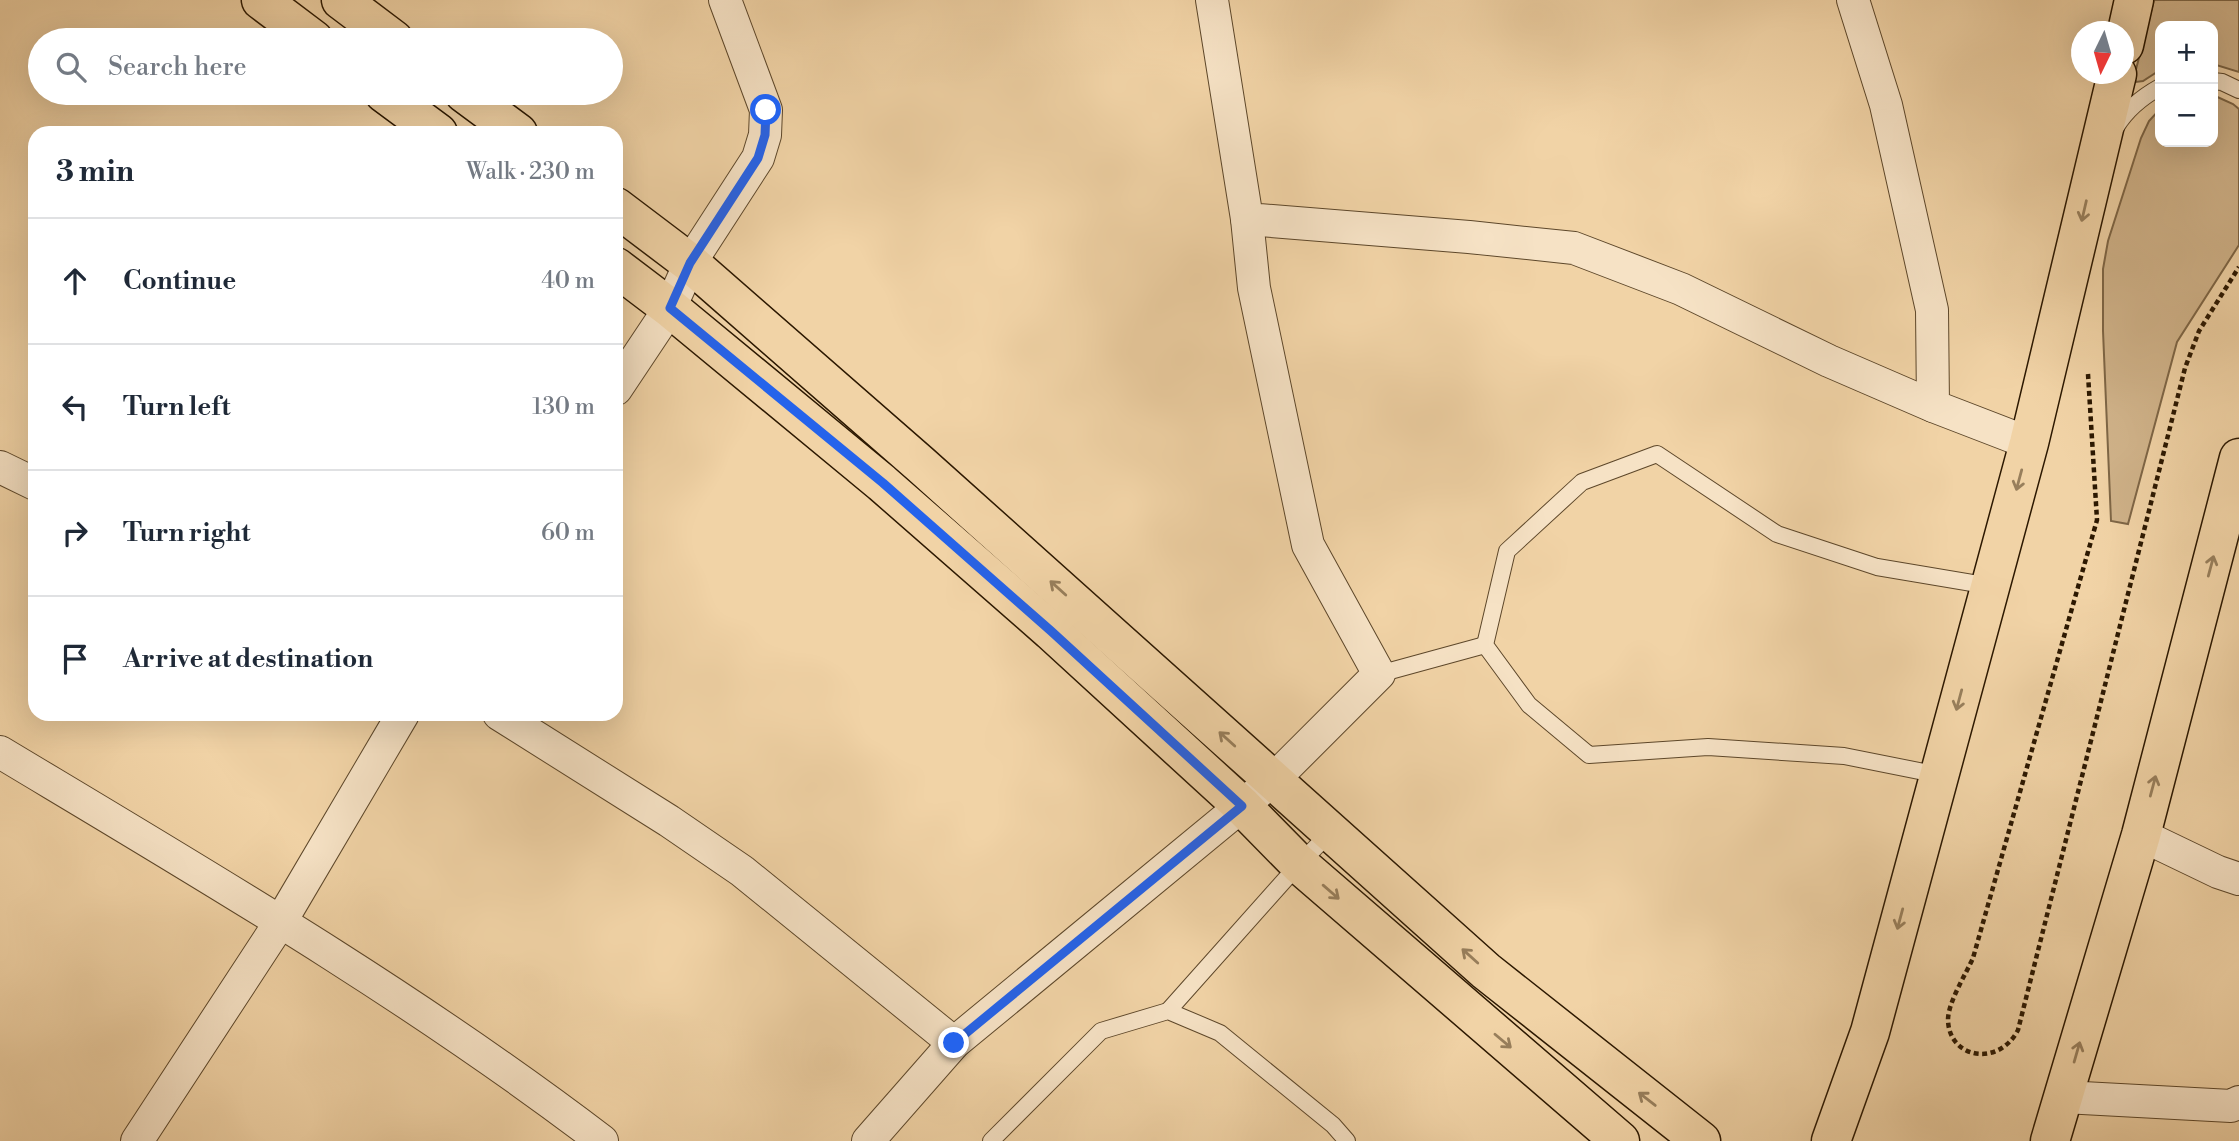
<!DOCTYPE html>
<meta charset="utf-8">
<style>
:root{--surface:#fff;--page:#f6f6f7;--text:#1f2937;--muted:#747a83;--line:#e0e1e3}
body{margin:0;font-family:"Libre Bodoni",serif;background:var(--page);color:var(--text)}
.controls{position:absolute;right:21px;top:21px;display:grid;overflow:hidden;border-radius:14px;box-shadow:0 7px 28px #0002}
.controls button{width:63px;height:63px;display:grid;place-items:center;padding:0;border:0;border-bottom:2px solid var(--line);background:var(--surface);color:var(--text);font:35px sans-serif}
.compass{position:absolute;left:2071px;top:21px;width:63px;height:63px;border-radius:50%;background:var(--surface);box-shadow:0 7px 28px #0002;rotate:185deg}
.stop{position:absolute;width:21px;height:21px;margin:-16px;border:5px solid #2563eb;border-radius:50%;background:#fff}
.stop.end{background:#2563eb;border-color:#fff;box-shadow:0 2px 7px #0008}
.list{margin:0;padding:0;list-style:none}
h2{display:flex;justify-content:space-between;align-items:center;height:91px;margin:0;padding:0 28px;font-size:30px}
h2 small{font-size:23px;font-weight:400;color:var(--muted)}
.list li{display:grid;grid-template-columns:46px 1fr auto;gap:21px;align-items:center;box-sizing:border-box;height:126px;padding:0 28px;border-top:2px solid var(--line)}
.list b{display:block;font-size:26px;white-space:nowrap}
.list em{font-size:23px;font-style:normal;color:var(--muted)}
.icon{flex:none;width:38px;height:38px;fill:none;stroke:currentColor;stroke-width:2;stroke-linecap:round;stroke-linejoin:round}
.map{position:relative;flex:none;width:2239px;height:1141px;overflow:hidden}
.search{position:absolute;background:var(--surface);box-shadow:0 7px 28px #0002;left:28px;top:28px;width:595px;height:77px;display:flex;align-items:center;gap:18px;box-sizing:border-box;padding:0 24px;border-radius:38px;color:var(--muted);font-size:26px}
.panel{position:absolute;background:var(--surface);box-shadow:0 7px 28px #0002;left:28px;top:126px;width:595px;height:595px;border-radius:21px}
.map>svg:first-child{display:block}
</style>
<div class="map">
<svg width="2239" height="1141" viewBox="0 0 2239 1141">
<rect width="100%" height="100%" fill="#f1d3a6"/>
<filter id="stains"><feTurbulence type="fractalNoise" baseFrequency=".00286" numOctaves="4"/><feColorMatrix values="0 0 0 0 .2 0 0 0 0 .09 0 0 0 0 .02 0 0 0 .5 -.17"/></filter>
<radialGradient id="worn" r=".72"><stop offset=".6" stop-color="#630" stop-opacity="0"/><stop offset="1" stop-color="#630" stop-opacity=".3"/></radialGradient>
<g fill="#d0b38a" stroke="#7e6646" stroke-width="2">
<path d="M2154,0H2239V72L2213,64V26H2160V70L2143,81L2136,82L2134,77Z"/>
<path d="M2213,95L2233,104L2239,109V245L2177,342L2128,524L2111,521L2103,331V269L2108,241L2141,138L2149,121L2160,109V142H2213Z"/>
</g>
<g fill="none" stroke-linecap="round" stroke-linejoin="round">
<defs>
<g id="service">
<path d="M2213,81L2222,82L2239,90"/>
<path d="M2116,127C2127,109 2142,97 2160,87"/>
<path d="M1379,674L1485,645"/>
<path d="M1939,775L1844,756L1708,747L1589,755L1529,705L1485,645L1507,551L1582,482L1657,454L1777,534L1877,567L1990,586"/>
<path d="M1168,1011L1299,864L1331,832"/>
<path d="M991,1141L1101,1031L1168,1011L1220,1033L1333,1125L1347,1141"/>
</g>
<g id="minor">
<path d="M1212,0L1247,219L1469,237L1574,248L1681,289L1829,361L1933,406"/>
<path d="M1853,0L1886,105L1932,310L1933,406L2029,443"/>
<path d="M616,389L670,308L690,263L758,158L765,135L766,110L725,0"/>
<path d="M0,467L35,484"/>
<path d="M499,714L669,821L742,871L954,1043"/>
<path d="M0,752C205,875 412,996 602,1141"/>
<path d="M2141,835L2218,872L2239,879"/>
<path d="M2064,1097L2231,1106L2239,1102"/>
<path d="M137,1141L281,921L403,714"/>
<path d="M868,1141L954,1043L1273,780L1379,674L1308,545L1254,288L1247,219"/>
</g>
<g id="primary">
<path d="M261,0L314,40"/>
<path d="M341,0L394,40"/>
<path d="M384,93L438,133"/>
<path d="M464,93L518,133"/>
<path d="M616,207L690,263L920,464L1486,971L1701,1141"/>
<path d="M616,267L670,308L882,483L1051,631L1242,806L1299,864L1620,1141"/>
</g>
<g id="trunk">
<path d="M2124,45L2134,0"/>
<path d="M1831,1141L1870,1032L2029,443L2117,74"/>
<path d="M2050,1141L2141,835L2239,458"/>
</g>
</defs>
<use href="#service" stroke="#5d472a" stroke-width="18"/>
<use href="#minor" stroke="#5d472a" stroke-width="34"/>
<use href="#primary" stroke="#2c1801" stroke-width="41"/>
<use href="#trunk" stroke="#2c1801" stroke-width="41"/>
<path stroke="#2c1801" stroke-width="4.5" stroke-dasharray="5 3.5" stroke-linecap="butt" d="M2088,374L2097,520L1973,958C1966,974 1948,1002 1948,1020C1949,1059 1999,1067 2018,1030L2185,368L2199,331L2239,267"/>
<use href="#service" stroke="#f6e2c5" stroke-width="16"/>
<use href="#minor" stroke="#f6e2c5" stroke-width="32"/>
<use href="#primary" stroke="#f1d3a6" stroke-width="38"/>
<use href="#trunk" stroke="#f1d3a6" stroke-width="38"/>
</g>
<defs><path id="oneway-shaft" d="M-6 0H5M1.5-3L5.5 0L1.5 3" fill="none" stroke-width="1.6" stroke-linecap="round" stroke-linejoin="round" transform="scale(1.75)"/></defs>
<g stroke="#987f5c">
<use href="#oneway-shaft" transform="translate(2084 211) rotate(103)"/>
<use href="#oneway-shaft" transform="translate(2019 480) rotate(105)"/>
<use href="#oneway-shaft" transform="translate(2211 566) rotate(-75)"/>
<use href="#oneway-shaft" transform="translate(1058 588) rotate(-138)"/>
<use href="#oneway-shaft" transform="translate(1959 700) rotate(105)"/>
<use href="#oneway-shaft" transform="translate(1227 739) rotate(-138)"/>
<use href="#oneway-shaft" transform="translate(2153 786) rotate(-75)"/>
<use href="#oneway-shaft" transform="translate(1331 892) rotate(41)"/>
<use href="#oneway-shaft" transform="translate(1900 919) rotate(105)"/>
<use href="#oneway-shaft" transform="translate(1470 956) rotate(-138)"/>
<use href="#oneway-shaft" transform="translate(1503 1041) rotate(40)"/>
<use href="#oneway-shaft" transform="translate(2077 1052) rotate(-74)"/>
<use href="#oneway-shaft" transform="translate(1647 1099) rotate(-142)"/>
</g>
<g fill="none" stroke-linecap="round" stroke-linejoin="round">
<path stroke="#2563eb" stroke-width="9" d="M766,110L765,135L758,158L690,263L670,308L883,483L1051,631L1242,806L954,1043"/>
</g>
<rect width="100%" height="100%" filter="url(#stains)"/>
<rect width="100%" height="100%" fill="url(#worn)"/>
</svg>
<div class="controls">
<button>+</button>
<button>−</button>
</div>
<svg class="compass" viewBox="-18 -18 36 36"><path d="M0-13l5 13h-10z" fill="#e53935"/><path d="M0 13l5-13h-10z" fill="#747a83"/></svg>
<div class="stop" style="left:766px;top:110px"></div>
<div class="stop end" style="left:954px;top:1043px"></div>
<div class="search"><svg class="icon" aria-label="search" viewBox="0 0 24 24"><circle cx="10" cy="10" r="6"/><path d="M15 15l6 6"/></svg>Search here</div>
<section class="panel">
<h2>3 min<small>Walk · 230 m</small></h2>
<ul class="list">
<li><svg class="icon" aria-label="ahead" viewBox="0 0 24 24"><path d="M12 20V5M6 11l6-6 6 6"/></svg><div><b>Continue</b></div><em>40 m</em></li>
<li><svg class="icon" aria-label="left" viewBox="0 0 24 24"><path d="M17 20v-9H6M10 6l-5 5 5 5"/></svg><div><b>Turn left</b></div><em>130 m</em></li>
<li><svg class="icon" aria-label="right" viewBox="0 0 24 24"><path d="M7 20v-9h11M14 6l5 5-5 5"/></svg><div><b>Turn right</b></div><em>60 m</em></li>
<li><svg class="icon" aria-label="arrive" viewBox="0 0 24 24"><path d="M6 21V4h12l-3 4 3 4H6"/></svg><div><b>Arrive at destination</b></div></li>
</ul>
</section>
</div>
